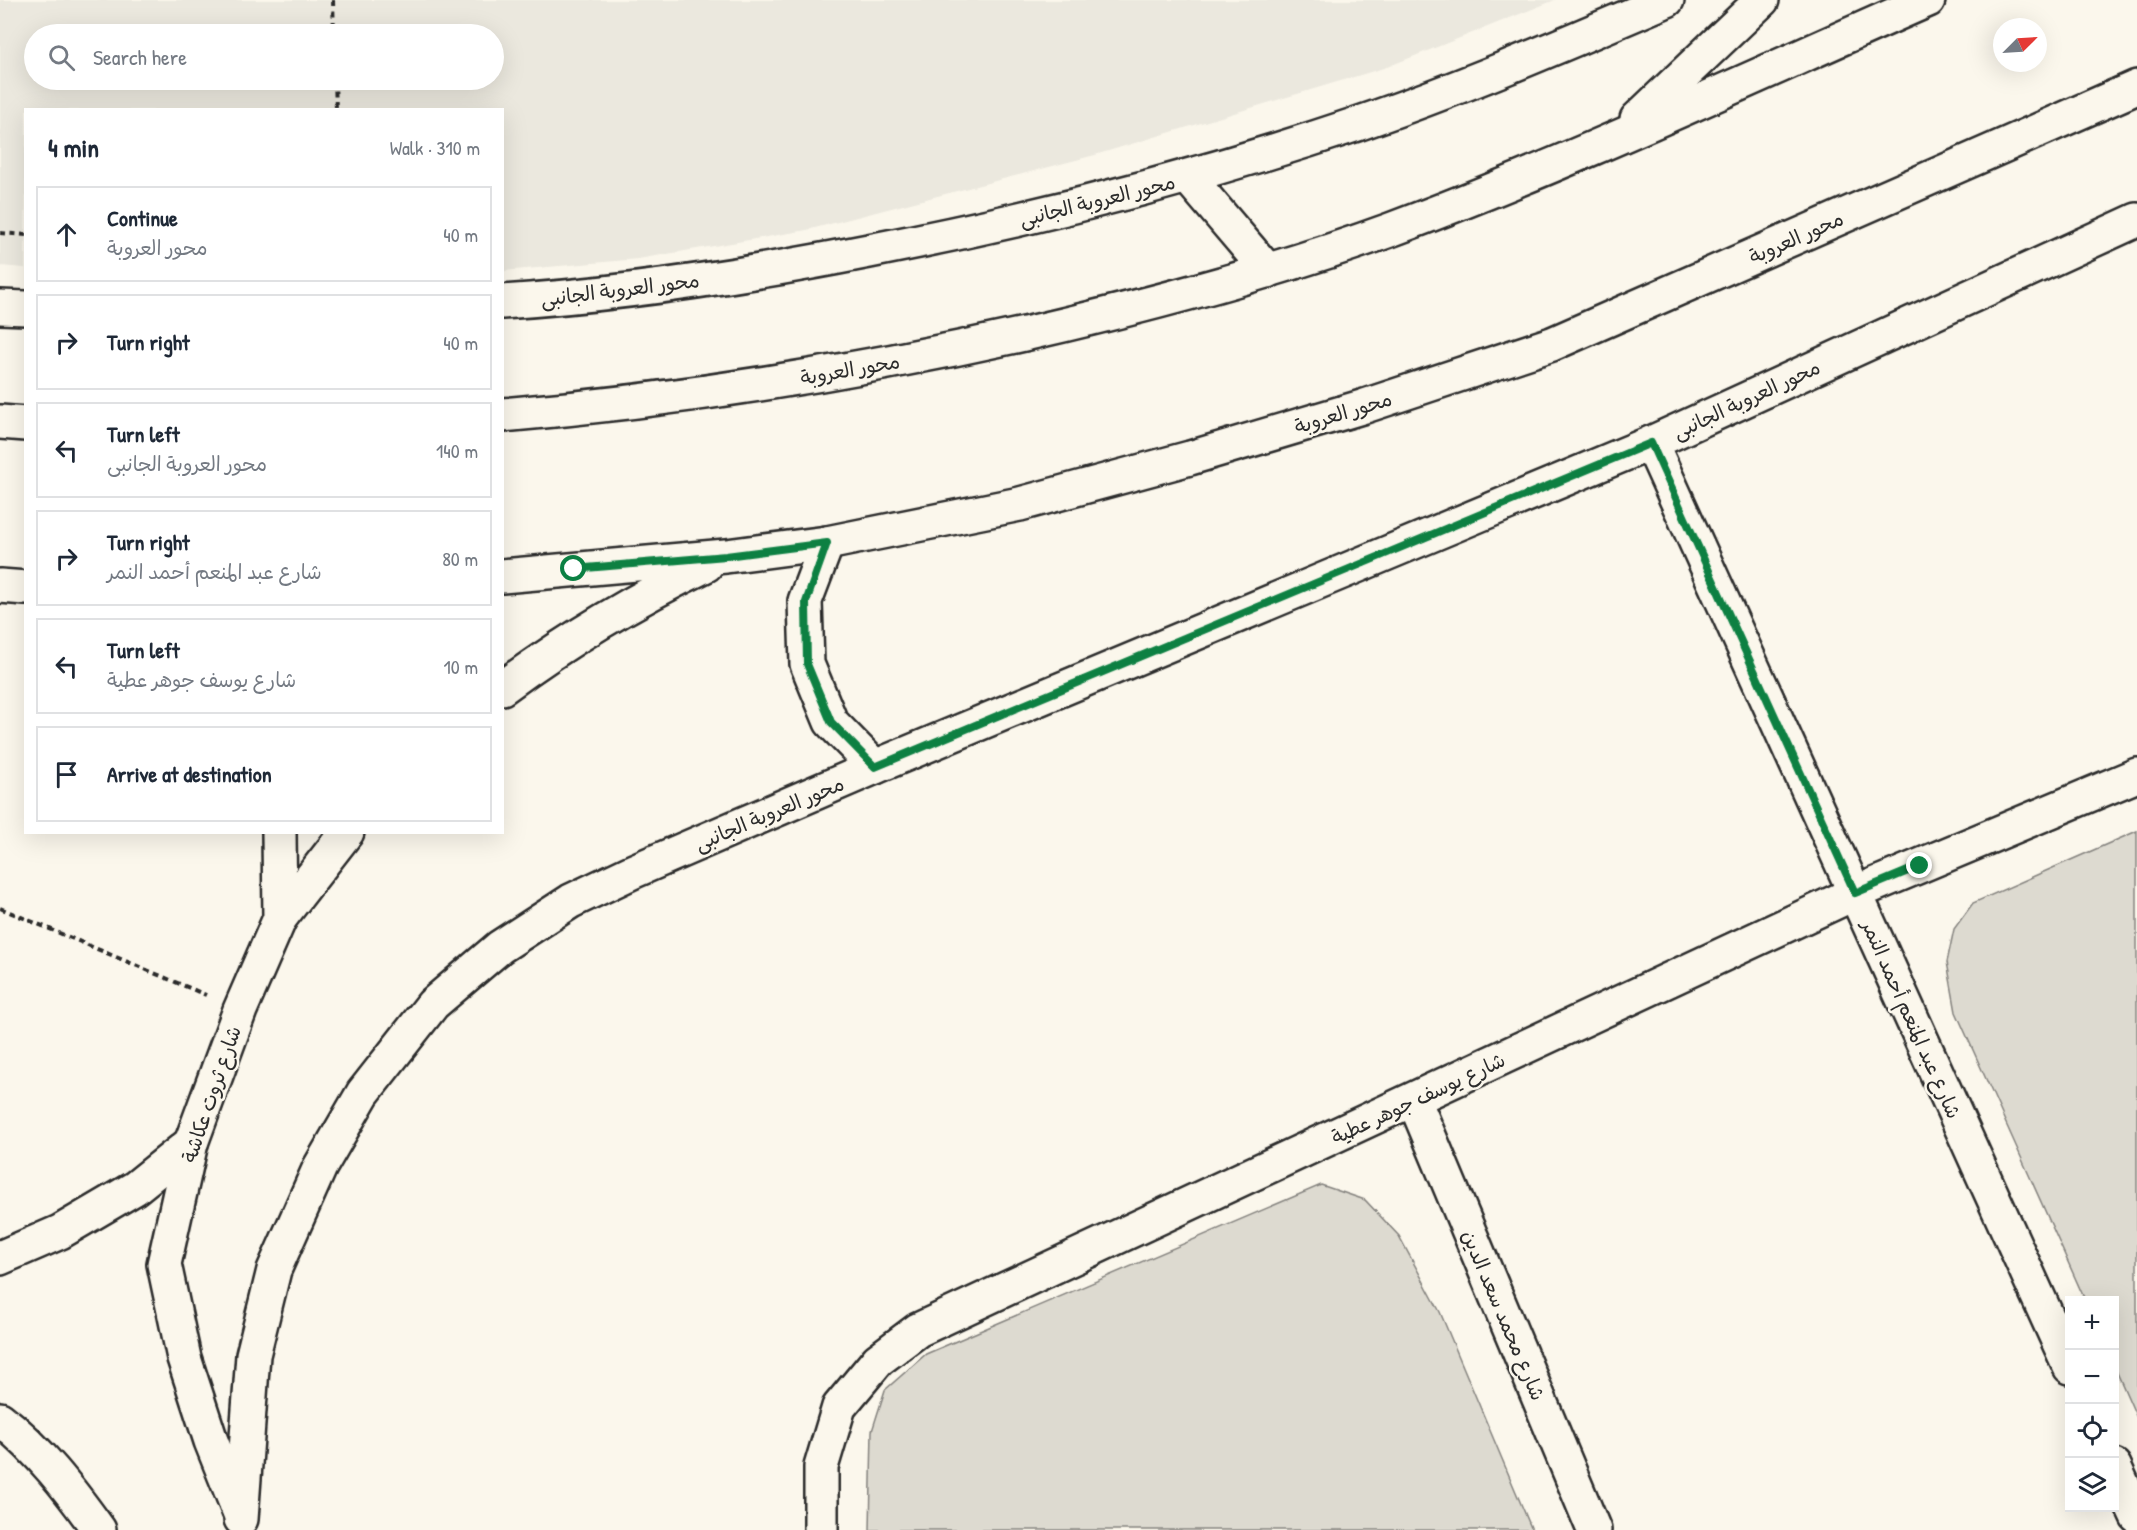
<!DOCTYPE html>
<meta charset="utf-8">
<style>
:root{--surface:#fff;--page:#f2f2f3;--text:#1f2937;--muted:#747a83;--line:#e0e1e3}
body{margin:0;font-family:"Patrick Hand","Playpen Sans Arabic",sans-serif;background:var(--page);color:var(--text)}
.controls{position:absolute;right:18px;bottom:18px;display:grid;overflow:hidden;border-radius:0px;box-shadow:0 6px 24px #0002}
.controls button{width:54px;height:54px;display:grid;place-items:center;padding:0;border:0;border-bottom:2px solid var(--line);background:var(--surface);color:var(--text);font:30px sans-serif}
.compass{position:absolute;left:1993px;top:18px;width:54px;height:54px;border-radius:50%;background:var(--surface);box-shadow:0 6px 24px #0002;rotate:66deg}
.stop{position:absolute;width:18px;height:18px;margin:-14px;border:4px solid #0b8043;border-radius:50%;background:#fff}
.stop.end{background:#0b8043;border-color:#fff;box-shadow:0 2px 6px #0008}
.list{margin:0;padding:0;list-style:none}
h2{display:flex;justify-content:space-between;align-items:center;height:78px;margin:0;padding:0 24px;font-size:26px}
h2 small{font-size:20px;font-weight:400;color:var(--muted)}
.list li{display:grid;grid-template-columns:39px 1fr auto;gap:18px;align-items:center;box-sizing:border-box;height:96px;margin:0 12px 12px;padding:0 12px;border:2px solid var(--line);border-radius:0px}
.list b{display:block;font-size:22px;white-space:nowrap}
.list p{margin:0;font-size:20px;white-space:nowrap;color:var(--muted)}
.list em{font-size:20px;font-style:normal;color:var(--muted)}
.icon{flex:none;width:33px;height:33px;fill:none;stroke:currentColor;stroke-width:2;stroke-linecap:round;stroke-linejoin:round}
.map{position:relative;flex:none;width:2137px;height:1530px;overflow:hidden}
.search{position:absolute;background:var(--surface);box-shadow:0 6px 24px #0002;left:24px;top:24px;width:480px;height:66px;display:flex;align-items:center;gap:15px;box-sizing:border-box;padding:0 21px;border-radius:33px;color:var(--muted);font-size:22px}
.panel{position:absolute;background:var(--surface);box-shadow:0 6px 24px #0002;left:24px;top:108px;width:480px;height:726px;border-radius:0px}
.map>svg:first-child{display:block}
</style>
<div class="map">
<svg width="2137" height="1530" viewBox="0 0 2137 1530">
<rect width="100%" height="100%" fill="#fbf7ec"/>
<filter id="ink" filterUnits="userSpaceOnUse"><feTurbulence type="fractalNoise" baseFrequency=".0167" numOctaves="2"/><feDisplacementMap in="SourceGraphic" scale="12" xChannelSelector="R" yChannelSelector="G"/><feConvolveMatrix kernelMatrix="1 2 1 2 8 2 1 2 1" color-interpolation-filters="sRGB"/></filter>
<g filter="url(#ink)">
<path fill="#ebe8de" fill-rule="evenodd" d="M0,0H1555L1387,67L1095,155L807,230L638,259L503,271L502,110H26L25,268L0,266ZM34,34H494V80H34Z"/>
<g fill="#dddad0" stroke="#84827e" stroke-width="1.5">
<path d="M2137,831V1418L2115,1368L2114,1300H2085L1956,1012L1947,962L1954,929L1973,903Z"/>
<path d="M1321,1185L1365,1200L1399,1236L1440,1312L1532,1530H870L872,1431L885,1390L926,1354Z"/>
</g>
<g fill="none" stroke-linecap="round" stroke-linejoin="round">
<defs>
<g id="minor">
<path d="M1651,443L2070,1367"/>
<path d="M1414,1100L1594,1530"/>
<path d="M2114,1466L2137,1516"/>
<path d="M821,1530V1467L839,1407L878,1360L918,1330L1855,893L2137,775"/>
</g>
<g id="tertiary">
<path d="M502,302C626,294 748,275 869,251C1034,219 1197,178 1357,124C1462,88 1564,44 1667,0"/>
<path d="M0,307L26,308"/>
<path d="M0,1258L60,1232L135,1188L191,1143"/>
<path d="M0,1419C38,1448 71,1491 99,1530"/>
<path d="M239,1511L211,1441L184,1358L164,1264L191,1143L240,1010L280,918L279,832"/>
<path d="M241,1519L253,1355L274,1270L320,1167L363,1093L433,1004L500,947L571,901L634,871L875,767L1651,443L2137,220"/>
</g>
<g id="primary">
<path d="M1637,119L1762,0"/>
<path d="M1188,177L1268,271"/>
<path d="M502,415C680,400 855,372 1029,333C1150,305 1272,273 1390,230C1572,162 1750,78 1928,0"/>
<path d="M0,422L26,424"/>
<path d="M827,543L805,601L807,664L831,722L875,767"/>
<path d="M502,576L726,556L827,543L1020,504L1190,458L1365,406L1552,344L2137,87"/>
<path d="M0,586L26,588"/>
<path d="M502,688C567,640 634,600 706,565"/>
<path d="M280,918L347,832"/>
</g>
</defs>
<use href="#minor" stroke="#2b2b2b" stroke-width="38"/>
<use href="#tertiary" stroke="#2b2b2b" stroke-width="38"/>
<use href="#primary" stroke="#2b2b2b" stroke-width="38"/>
<g stroke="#2b2b2b" stroke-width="4" stroke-dasharray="6 4.5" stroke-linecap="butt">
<path d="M333,0L334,34"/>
<path d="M335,80L336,110"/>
<path d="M0,233L26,235"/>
<path d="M0,908L206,995"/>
</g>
<use href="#minor" stroke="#fbf7ec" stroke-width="33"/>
<use href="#tertiary" stroke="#fbf7ec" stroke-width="33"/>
<use href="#primary" stroke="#fbf7ec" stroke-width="33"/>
</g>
</g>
<g fill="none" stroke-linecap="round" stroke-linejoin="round" filter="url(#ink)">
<path stroke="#0b8043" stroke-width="8" d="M574,569L726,556L827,543L806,602L807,664L831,722L875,767L1651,443L1855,893L1920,866"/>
</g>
<g text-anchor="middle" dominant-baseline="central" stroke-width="5" stroke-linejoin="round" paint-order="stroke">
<g font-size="20" fill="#2b2b2b" stroke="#fbf7ec">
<text transform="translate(1097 200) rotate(-14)">محور العروبة الجانبى</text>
<text transform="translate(1796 237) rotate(-24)">محور العروبة</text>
<text transform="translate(620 289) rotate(-7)">محور العروبة الجانبى</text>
<text transform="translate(850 369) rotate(-10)">محور العروبة</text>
<text transform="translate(1746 399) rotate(-25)">محور العروبة الجانبى</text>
<text transform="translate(1343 412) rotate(-17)">محور العروبة</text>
<text transform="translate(769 813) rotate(-23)">محور العروبة الجانبى</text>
<text transform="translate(1912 1019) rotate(66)">شارع عبد المنعم أحمد النمر</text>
<text transform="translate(211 1094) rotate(-71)">شارع ثروت عكاشة</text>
<text transform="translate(1418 1098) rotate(-25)">شارع يوسف جوهر عطية</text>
<text transform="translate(1504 1315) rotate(67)">شارع محمد سعد الدين</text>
</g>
</g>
</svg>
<div class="controls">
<button>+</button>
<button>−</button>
<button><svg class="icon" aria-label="locate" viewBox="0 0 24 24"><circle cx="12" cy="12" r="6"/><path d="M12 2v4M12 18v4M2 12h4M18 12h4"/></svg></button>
<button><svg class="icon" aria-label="layers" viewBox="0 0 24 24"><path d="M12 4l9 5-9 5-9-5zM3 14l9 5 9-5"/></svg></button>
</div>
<svg class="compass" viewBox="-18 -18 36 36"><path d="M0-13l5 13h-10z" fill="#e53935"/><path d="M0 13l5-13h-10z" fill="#747a83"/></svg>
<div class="stop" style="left:574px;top:569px"></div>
<div class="stop end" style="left:1920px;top:866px"></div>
<div class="search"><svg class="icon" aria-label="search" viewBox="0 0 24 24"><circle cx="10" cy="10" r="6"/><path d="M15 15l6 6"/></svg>Search here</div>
<section class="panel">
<h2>4 min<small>Walk · 310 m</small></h2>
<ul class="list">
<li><svg class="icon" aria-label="ahead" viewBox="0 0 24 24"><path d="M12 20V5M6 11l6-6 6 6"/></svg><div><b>Continue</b><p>محور العروبة</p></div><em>40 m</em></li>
<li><svg class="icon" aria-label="right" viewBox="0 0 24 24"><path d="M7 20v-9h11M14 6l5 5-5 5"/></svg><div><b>Turn right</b></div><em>40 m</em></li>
<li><svg class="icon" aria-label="left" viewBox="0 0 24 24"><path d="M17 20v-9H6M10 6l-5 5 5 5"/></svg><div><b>Turn left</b><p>محور العروبة الجانبى</p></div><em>140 m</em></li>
<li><svg class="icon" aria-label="right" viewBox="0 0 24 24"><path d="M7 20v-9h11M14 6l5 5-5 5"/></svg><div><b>Turn right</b><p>شارع عبد المنعم أحمد النمر</p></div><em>80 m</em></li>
<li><svg class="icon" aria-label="left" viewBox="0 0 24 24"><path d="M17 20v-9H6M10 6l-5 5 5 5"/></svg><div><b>Turn left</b><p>شارع يوسف جوهر عطية</p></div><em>10 m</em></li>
<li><svg class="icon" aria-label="arrive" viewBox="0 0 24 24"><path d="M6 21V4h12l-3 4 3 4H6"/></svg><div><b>Arrive at destination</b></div></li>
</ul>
</section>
</div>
